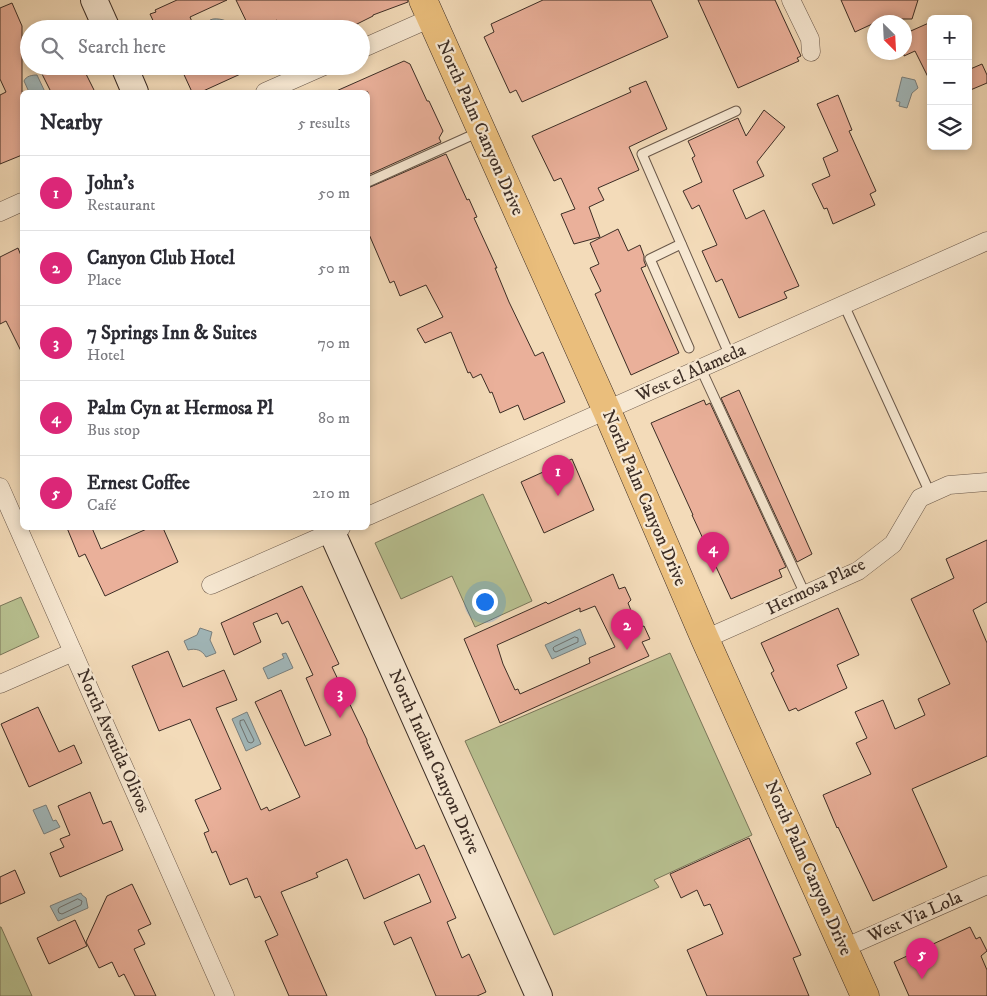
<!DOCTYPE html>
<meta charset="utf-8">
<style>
:root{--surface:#fff;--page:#f7f7f7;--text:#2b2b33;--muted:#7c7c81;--line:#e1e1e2;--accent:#db2777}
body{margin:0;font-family:"IM FELL DW Pica",serif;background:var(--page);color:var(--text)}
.controls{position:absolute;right:15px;top:15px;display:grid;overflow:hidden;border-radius:8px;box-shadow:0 2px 8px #0003}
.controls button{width:45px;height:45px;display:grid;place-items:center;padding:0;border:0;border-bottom:1px solid var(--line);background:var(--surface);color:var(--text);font:25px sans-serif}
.compass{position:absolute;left:867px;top:15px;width:45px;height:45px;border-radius:50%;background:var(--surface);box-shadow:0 2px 8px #0003;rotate:156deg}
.you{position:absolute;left:484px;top:601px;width:18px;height:18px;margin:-12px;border:4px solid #fff;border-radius:50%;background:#1a73e8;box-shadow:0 0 0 8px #1a73e833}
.badge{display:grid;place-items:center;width:32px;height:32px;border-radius:50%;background:var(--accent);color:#fff;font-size:16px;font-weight:700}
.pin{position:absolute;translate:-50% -41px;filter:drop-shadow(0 1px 2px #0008)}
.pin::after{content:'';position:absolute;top:26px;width:18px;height:15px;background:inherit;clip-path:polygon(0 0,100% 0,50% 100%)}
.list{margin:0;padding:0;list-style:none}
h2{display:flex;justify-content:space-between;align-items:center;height:65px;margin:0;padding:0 20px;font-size:21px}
h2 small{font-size:16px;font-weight:400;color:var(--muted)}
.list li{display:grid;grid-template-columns:32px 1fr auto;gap:15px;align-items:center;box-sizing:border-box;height:75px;padding:0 20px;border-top:1px solid var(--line)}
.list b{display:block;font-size:19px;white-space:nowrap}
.list p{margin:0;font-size:16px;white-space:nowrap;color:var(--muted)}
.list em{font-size:16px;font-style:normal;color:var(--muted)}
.icon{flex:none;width:28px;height:28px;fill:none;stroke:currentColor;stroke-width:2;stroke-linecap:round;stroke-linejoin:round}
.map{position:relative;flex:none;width:987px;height:996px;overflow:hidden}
.search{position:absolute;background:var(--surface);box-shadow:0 2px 8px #0003;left:20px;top:20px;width:350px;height:55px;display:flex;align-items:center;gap:12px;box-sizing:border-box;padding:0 18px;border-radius:28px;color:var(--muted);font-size:19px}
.panel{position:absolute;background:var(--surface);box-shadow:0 2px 8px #0003;left:20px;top:90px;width:350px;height:440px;border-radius:8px}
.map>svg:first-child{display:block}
</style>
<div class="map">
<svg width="987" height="996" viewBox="0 0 987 996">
<rect width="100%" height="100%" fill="#f3dbb9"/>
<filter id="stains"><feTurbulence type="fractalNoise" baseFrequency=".004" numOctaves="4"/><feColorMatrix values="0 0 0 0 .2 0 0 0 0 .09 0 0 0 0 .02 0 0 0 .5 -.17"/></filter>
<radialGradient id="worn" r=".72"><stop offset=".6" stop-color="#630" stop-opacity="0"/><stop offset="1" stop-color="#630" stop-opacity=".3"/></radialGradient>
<g fill="#b8c191" stroke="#7a775b">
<path d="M483,494L532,601L475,627L452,576L401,599L375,543Z"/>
<path d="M21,597L39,637L0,655V606Z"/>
<path d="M670,653L752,835L654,880L659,887L554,935L465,741Z"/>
<path d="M0,927H1L32,996H0Z"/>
</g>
<g fill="#a1b8bb" stroke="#79807f">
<path d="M213,19C222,18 231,22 237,29H213L210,25V20Z"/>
<path d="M37,75L45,92H29L24,81C26,76 32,75 37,75Z"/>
<path d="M902,77L915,80L918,88L912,93L907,108L899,106L900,102L896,101Z"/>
<path d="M200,628L212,632L210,640L216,653L206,657C202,650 196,648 188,650L184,641L197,635Z"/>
<path d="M580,629L586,644L552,659L545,645Z"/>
<path d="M286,653L293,668L268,679L263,668L284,658L282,654Z"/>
<path d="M247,712L261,744L246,751L232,719Z"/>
<path d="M46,805L53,821L56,820L60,827L44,834L33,810Z"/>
<path d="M81,893L82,895L86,898L88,908L58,921L50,906Z"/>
</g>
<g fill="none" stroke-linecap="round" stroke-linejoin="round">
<g stroke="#6e7270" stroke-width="1">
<path d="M575,637L578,638V642L556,652L554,651L553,648L554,647Z"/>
<path d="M244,720L254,740L253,742L251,743L248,742L240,724V721Z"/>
<path d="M78,899L82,901L81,905L62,914L59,913L58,910L59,908Z"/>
</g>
</g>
<g fill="#eab09a" stroke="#3c2d25" fill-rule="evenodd">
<path d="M177,0H227L190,17L195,29H157L150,14L156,12L155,10Z"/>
<path d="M236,0H408V2L373,15V16L347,29H281L277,20L258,29H250Z"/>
<path d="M543,0H651L668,37L522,102L516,90L510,93L484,37L494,32L491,24Z"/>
<path d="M698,0H775L801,56L797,58L799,61L738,88Z"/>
<path d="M841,0H918L912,19H883L855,32Z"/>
<path d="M12,3L22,26V155L0,164V95L6,92L0,79V8Z"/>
<path d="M931,22V83L915,51L904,56V34Z"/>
<path d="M404,61L410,64L427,101H429L443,131L439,138L441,142L368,175V92H334Z"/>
<path d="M982,64L987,75V83L968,91V70Z"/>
<path d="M38,66H82L95,92H51Z"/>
<path d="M180,66H258L201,92H192Z"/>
<path d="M646,81L667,129L629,147L639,170L598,188L604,200L589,207L600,237L574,244L561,214L575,209L561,178L554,181L532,136L631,92L629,88Z"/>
<path d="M838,95L852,130L849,131L876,191L870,194L875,205L833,224L827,208L824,209L812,184L830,176L823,158L838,151L817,104Z"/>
<path d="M764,110L785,127L757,162L764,176L733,190L746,219L764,210L799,286L784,292L787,298L739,318L722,279L716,282L702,251L717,245L699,205L692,209L683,191L702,182L692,158L695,156L688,141L738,118L746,136Z"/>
<path d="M446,154L467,200L469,199L477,217L474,218L497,268H495L509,302L535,356L543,352L565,402L524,420L518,405L500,413L492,392L490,393L481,374L473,378L470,372L468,373L451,332L425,343L417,329L443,317L426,285L400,296L394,281L390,283L368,232V188Z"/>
<path d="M618,229L628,251L640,245L644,256V261L646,266L641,268L679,353L631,375L595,294L601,291L590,268L599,264L590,243Z"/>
<path d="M18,248L22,258V353L6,321L0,324V257Z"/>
<path d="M739,390L812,554L797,562L721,398Z"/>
<path d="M704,400L706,405L710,403L786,567L779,570L782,577L731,599L692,515H693L651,423Z"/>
<path d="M572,459L594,510L544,533L521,482Z"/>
<path d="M67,528H92L101,549L149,528H163L178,562L105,596L85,554L79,557Z"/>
<path d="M987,540V602L973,610L987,643V756L912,789L947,867L873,901L838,827L837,828L823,795L871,774L856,743L867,738L855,712L883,700L895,729L925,715L918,699L950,684L911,599L954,578L946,559Z"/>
<path d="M613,574L619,589L625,587L631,600L628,603L638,628L644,626L650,639L642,642L649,656L500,723L464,639L546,602L548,604ZM595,606L615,647L589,658L590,663L520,694L518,689L515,690L503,664L497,645L580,608V612Z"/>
<path d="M302,586L339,664L332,667L367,740V742L416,849L424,845L456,918L447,922L462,958L469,954L486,992L477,996H436L411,937L394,945L384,922L431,902L419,874L364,899L347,859L316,873L318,877L281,892L327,996H289L265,941L278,935L260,896L255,898L247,878L230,885L216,851L212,853L204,833L209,831L195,800L221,789L190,719L159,731L132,666L168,651L183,687L224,670L237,700L216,708L261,810L267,807L269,811L300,797L255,702L281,690L305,746L331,735L306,678L313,675L288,621L282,624L277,613L253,623L261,642L234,655L221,623Z"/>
<path d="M838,608L859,655L837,665L847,688L798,711L796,708L789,711L771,673L774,671L761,643Z"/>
<path d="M38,707L59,752L74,745L82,763L29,787L1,724Z"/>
<path d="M90,792L103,824L111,821L123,850L60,877L50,853L64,847L60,839L70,835L58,806Z"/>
<path d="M749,838L801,955L793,958L809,996H707L687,950L723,934L710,904L704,906L697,890L681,898L670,874Z"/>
<path d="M15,870L25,893L0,904V877Z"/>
<path d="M132,884L151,924L138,930L145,944L134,949L156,996H135L124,974L119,977L112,962L99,968L86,942L107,896Z"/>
<path d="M75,920L87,946L49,964L37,938Z"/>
<path d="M970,927L976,939L980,937L987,951L981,956L987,970V996H909L894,962Z"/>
</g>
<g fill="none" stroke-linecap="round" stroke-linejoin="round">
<defs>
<g id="service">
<path d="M368,182L479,132"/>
<path d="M681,244L650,259L689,348"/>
<path d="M844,305L930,493"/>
<path d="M730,356L642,154L736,111"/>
<path d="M701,369L805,594"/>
</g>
<g id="minor">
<path d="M791,0L810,39L811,52"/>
<path d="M361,49L431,18"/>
<path d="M265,92L324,66"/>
<path d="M0,212L22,202"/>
<path d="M0,487L225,996"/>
<path d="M368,516L987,241"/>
<path d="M211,585L341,528"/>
<path d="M705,639L858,571L893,544L920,498L949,485L987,482"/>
<path d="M0,684L73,652"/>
<path d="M844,948L987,885"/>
</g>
<g id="secondary">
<path d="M94,0L107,29"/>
<path d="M124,66L135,92"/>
<path d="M330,528L539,996"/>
</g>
<path id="primary" d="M423,0L607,411L705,639L865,996"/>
</defs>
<use href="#service" stroke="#6a584a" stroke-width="11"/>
<use href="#minor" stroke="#6a584a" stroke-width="19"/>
<use href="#secondary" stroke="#3c2d25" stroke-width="28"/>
<use href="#primary" stroke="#3c2d25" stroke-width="29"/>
<use href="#service" stroke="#f7e8d2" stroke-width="9"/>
<use href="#minor" stroke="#f7e8d2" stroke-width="18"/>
<use href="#secondary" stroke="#f7e8d2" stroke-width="26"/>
<use href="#primary" stroke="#eabe7c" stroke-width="28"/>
</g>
<g text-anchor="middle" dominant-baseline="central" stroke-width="4.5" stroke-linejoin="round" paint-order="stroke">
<g font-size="18" fill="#3c2d25" stroke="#f7e8d2">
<text transform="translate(480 128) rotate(66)">North Palm Canyon Drive</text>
<text transform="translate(691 373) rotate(-24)">West el Alameda</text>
<text transform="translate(644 498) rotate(67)">North Palm Canyon Drive</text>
<text transform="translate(816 587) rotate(-26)">Hermosa Place</text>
<text transform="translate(113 741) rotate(66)">North Avenida Olivos</text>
<text transform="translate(434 762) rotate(66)">North Indian Canyon Drive</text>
<text transform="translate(808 868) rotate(66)">North Palm Canyon Drive</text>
<text transform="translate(915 917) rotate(-24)">West Via Lola</text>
</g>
</g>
<rect width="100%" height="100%" filter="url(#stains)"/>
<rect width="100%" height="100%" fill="url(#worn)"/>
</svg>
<div class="controls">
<button>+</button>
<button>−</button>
<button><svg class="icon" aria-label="layers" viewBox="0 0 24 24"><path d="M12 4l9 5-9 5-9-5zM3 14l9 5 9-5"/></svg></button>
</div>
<svg class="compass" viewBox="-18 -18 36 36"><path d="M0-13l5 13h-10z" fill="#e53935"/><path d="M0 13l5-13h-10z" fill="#7c7c81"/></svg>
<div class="you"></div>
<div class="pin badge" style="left:558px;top:496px">1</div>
<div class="pin badge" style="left:627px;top:650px">2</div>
<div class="pin badge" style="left:340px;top:718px">3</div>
<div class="pin badge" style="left:713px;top:573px">4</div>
<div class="pin badge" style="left:922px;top:979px">5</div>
<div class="search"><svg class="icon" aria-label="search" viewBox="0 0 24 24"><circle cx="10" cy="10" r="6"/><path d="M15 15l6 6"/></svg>Search here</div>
<section class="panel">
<h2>Nearby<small>5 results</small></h2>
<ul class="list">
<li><span class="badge">1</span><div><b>John's</b><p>Restaurant</p></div><em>50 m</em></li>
<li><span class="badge">2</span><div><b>Canyon Club Hotel</b><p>Place</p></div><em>50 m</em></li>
<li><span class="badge">3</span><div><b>7 Springs Inn &amp; Suites</b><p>Hotel</p></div><em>70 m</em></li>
<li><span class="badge">4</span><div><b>Palm Cyn at Hermosa Pl</b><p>Bus stop</p></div><em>80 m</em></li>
<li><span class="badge">5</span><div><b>Ernest Coffee</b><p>Café</p></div><em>210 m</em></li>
</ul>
</section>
</div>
